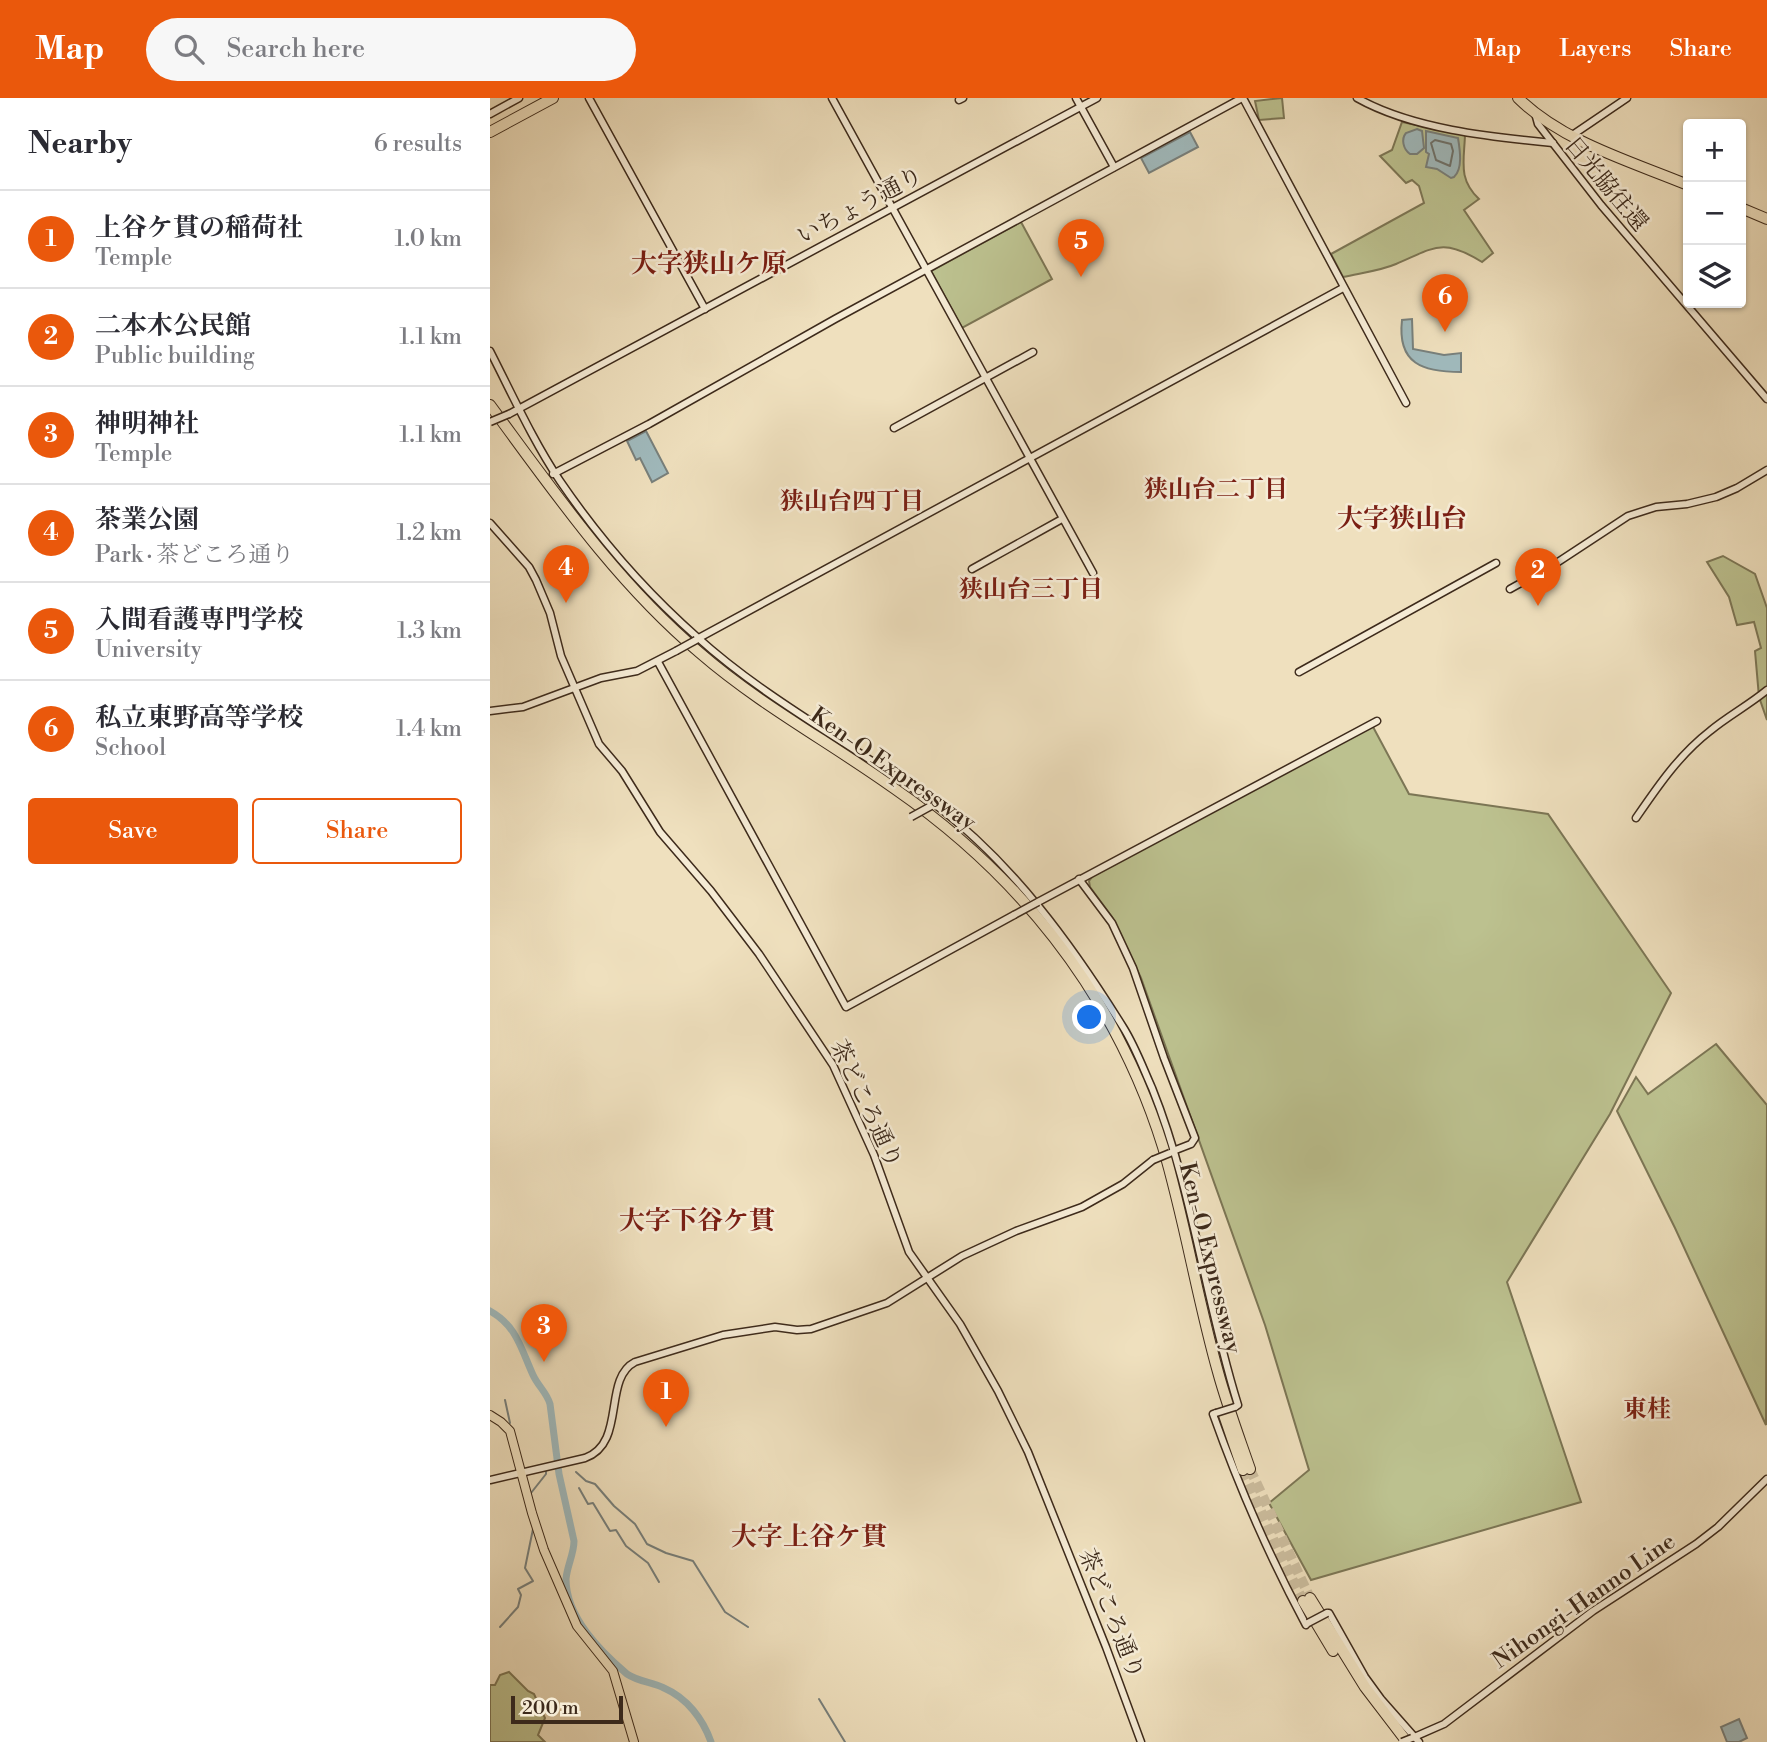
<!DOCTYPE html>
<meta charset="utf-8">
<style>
:root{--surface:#fff;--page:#f7f7f7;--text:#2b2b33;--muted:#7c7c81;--line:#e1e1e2;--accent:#ea580c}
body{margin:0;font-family:"Libre Bodoni","Noto Serif JP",serif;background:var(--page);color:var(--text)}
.controls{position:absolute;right:21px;top:21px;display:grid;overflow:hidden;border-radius:7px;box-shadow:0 2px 5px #0004}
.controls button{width:63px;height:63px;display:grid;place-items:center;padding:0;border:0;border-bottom:2px solid var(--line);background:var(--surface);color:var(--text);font:35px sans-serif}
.scale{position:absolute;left:21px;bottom:18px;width:112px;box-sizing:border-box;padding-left:7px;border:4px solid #3d2a1b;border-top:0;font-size:19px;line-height:24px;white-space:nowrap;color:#3d2a1b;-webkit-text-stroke:5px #f5ebd5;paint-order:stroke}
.you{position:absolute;left:600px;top:920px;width:24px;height:24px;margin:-18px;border:5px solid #fff;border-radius:50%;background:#1a73e8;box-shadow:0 0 0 10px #1a73e833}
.badge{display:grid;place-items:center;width:46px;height:46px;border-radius:50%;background:var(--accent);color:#fff;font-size:23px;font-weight:700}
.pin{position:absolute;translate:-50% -58px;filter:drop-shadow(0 2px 4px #0008)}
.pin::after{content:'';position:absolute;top:37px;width:24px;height:21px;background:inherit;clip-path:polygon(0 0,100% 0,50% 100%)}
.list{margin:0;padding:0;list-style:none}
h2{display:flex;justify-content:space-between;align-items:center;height:91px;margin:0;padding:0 28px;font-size:30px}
h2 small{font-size:23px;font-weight:400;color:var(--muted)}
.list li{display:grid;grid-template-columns:46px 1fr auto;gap:21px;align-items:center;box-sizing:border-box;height:98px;padding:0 28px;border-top:2px solid var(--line)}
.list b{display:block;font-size:26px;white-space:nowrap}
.list p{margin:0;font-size:23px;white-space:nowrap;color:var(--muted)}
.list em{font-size:23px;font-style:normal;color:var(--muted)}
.actions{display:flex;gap:14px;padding:21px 28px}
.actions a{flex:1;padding:16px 0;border:2px solid var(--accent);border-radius:7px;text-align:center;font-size:24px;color:var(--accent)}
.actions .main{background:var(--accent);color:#fff}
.icon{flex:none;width:38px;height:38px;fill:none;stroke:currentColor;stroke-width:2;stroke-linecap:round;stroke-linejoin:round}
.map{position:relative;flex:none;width:1277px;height:1644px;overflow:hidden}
header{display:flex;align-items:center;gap:42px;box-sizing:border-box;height:98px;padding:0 35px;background:var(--accent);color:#fff}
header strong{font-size:33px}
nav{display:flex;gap:38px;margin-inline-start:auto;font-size:24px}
.search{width:490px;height:63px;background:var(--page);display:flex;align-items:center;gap:18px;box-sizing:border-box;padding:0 24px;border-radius:38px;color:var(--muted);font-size:26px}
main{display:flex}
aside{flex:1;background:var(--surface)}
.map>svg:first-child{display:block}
</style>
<header>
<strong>Map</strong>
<div class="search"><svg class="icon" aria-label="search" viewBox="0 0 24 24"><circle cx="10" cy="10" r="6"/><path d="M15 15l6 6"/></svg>Search here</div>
<nav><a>Map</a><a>Layers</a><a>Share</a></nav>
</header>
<main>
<aside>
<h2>Nearby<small>6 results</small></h2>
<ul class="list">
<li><span class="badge">1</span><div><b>上谷ケ貫の稲荷社</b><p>Temple</p></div><em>1.0 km</em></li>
<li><span class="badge">2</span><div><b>二本木公民館</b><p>Public building</p></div><em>1.1 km</em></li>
<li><span class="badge">3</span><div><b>神明神社</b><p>Temple</p></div><em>1.1 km</em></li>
<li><span class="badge">4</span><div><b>茶業公園</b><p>Park · 茶どころ通り</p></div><em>1.2 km</em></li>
<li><span class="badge">5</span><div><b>入間看護専門学校</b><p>University</p></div><em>1.3 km</em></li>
<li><span class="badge">6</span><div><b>私立東野高等学校</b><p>School</p></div><em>1.4 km</em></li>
</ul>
<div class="actions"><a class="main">Save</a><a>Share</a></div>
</aside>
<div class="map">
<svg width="1277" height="1644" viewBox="0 0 1277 1644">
<rect width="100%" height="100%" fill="#efe0be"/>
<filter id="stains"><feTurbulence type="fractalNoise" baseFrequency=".00286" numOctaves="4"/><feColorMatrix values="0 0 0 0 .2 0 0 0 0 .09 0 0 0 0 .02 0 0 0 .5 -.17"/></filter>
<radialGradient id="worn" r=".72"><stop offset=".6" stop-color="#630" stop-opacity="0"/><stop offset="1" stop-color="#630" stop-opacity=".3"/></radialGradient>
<g fill="#bcc18f" stroke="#7c7655" stroke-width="2">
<path d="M792,0L794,20L769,22L765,3Z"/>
<path d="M912,24L975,37C974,64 968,81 989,101L974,112L1003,155L992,164C952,139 944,150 906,166C890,173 870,175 853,179L841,156L934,105L929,88L922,82L916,85L890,58L902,52Z"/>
<path d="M531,124L562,181L472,230L441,173Z"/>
<path d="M1233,458L1265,476L1277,510V622L1269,599L1265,553L1271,550L1264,524L1247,527L1239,499L1217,464Z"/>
<path d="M882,627L919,696L1058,716L1181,895L1120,1016L1017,1184L1091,1404L821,1482L779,1405L819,1372L775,1227L651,880L622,819L600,789L599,783L603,778Z"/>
<path d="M1226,946L1277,1007L1276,1327L1185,1130L1127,1013L1146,979L1158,996Z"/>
<path d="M19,1574L38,1593L44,1596L55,1620L48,1637L55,1644H0V1587H5L10,1577Z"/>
</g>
<g fill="#a0babd" stroke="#78807c" stroke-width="2">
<path d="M927,31L932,33L934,50L927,56H920C913,51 911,41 916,35Z"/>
<path d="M936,33L968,40C970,52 973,71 964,79L961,80L947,71L936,69L939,56L936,54Z"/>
<path d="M700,34L708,49L659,75L651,60Z"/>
<path d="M922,221L923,251L954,257L971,255V274C933,274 907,266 912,222Z"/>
<path d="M156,333L178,375L162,384L150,360L146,362L137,343Z"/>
<path d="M1249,1621L1257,1640L1249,1644H1237L1231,1629Z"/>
</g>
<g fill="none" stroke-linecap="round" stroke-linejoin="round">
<path stroke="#6e726c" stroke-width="2" d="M945,42L961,46L963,53L960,68L946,62L941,45Z"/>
<g stroke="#78807c" stroke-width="2">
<path d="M15,1302L20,1325"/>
<path d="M86,1374L96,1383L105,1386L124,1408L145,1426L157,1446L176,1455L203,1463L235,1514L258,1529"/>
<path d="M89,1390L98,1406L103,1405L120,1433L126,1432L136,1448L158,1465L169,1484"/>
<path d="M41,1395L56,1376V1371"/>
<path d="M10,1529L28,1509L31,1497L28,1491L43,1483L35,1470L43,1431"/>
<path d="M329,1601L355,1644"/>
</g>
<path stroke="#a0babd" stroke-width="7" d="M0,1213C27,1228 31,1251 43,1277C48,1288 57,1295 60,1306L69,1376L84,1443C84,1456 77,1468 76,1481C76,1519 110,1553 137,1576C149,1584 162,1584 174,1590C197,1600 213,1621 221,1644"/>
<g stroke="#cbbc9d" stroke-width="10" stroke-dasharray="10 5" stroke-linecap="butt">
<path d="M760,1371L820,1500"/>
<path d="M753,1372L787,1450L813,1503"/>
</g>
<defs>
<g id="secondary">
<path d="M99,0L215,211"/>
<path d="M342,0L603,475"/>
<path d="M586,0L624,69"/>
<path d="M753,0L916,305"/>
<path d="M867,0C922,31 1000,39 1063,45"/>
<path d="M469,2L473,0"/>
<path d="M1045,15L1048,26L1111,107L1277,301"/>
<path d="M0,16L29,0"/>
<path d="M1081,38L1137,0"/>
<path d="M0,253C22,296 43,343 70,383C109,440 156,494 207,539C279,604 366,648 443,705C522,764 582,847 633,929C645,948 653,970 662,990C703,1092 715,1202 748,1307L745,1309"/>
<path d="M19,316L607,0"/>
<path d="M404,330L543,254"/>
<path d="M63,376L159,326L345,221L752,0"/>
<path d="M0,425L39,469L46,482L60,515L71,558L109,646L132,673L170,734L221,793L269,856L343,967L384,1057L419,1154L470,1226L508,1293L538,1354L616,1549L651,1644"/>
<path d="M482,471L572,421"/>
<path d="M1020,491L1065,466L1138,418L1166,409L1197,406L1226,399L1247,390L1277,372"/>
<path d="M207,541L853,190"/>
<path d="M168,564L356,909L524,817"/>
<path d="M809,574L1006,465"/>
<path d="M0,613L33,609L111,580L147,573L186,553"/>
<path d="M1146,720C1168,688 1189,657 1220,633C1238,618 1259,607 1277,592"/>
<path d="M589,781L622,825L643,870L674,960L705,1040L701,1046L683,1053"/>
<path d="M548,804L887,623"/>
<path d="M726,1315L723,1316C749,1389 779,1458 816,1527"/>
<path d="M0,1382L95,1360C137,1345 112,1281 145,1264L233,1237L285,1229L307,1232L321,1231L397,1205L472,1158L526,1133L592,1109L633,1086L663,1062"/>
<path d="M837,1515H839L875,1579L891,1601L929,1644"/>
<path d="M922,1640L954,1626L1103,1513L1206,1446L1228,1429L1277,1381"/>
</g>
<path id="primary" d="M0,1317L11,1324L20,1333L42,1415L54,1452L87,1528L123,1573L144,1644"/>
<g id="highway">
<path d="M1028,0C1073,44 1140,63 1198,87"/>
<path d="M0,34L63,0"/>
<path d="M1251,110L1277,121"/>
<path d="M0,307C65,395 126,484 210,555C270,607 341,645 405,691C480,743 545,807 595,883C628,934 655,991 673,1049C695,1123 707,1200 728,1274C737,1307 749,1339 760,1371"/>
<path d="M734,1317L753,1372"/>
<path d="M820,1500L875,1589L917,1644"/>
<path d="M813,1503L843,1553"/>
</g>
</defs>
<use href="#secondary" stroke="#3d2a1b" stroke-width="9"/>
<use href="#primary" stroke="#3d2a1b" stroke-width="10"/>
<use href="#highway" stroke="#3d2a1b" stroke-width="12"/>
<use href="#secondary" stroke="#f5ebd5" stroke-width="6"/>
<use href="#primary" stroke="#efe0be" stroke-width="8"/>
<use href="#highway" stroke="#efe0be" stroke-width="10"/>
<defs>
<g id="secondary-bridge">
<path d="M0,324L19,316"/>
<path d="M186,553L206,542"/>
<path d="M421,719L441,708"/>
<path d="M524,817L548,804"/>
<path d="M663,1062L680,1055"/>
<path d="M726,1315L745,1309"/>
<path d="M818,1525L837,1515"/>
<path d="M912,1644L922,1640"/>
</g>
</defs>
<use href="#secondary-bridge" stroke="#3d2a1b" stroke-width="9" stroke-linecap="butt"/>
<use href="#secondary-bridge" stroke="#f5ebd5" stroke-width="6"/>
</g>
<g text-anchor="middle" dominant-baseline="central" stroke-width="5" stroke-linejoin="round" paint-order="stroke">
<g font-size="23" fill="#3d2a1b" stroke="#f5ebd5">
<text transform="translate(1116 86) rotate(50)">日光脇往還</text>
<text transform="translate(370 108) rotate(-28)">いちょう通り</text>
<text transform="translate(403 671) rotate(35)">Ken-O Expressway</text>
<text transform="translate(376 1006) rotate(65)">茶どころ通り</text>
<text transform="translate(720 1160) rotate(76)">Ken-O Expressway</text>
<text transform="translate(1094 1503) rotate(-35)">Nihongi-Hanno Line</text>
<text transform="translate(621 1516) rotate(68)">茶どころ通り</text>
</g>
<g font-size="24" font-weight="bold" fill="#7a1f14" stroke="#f5ebd5">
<text x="726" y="392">狭山台二丁目</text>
<text x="362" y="404">狭山台四丁目</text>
<text x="541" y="492">狭山台三丁目</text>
<text x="1157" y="1312">東桂</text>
</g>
<g font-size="26" font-weight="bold" fill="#7a1f14" stroke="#f5ebd5">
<text x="219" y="166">大字狭山ケ原</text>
<text x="912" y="421">大字狭山台</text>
<text x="207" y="1123">大字下谷ケ貫</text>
<text x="319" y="1439">大字上谷ケ貫</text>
</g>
</g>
<rect width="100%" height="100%" filter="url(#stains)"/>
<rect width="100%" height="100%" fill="url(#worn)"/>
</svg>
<div class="controls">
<button>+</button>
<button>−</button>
<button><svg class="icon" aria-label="layers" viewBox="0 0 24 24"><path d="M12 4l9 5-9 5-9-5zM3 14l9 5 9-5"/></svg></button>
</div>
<div class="scale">200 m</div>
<div class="you"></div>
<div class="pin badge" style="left:176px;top:1329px">1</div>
<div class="pin badge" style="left:1048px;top:508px">2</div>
<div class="pin badge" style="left:54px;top:1264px">3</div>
<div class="pin badge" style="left:76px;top:505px">4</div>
<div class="pin badge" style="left:591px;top:179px">5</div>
<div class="pin badge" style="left:955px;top:234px">6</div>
</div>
</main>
